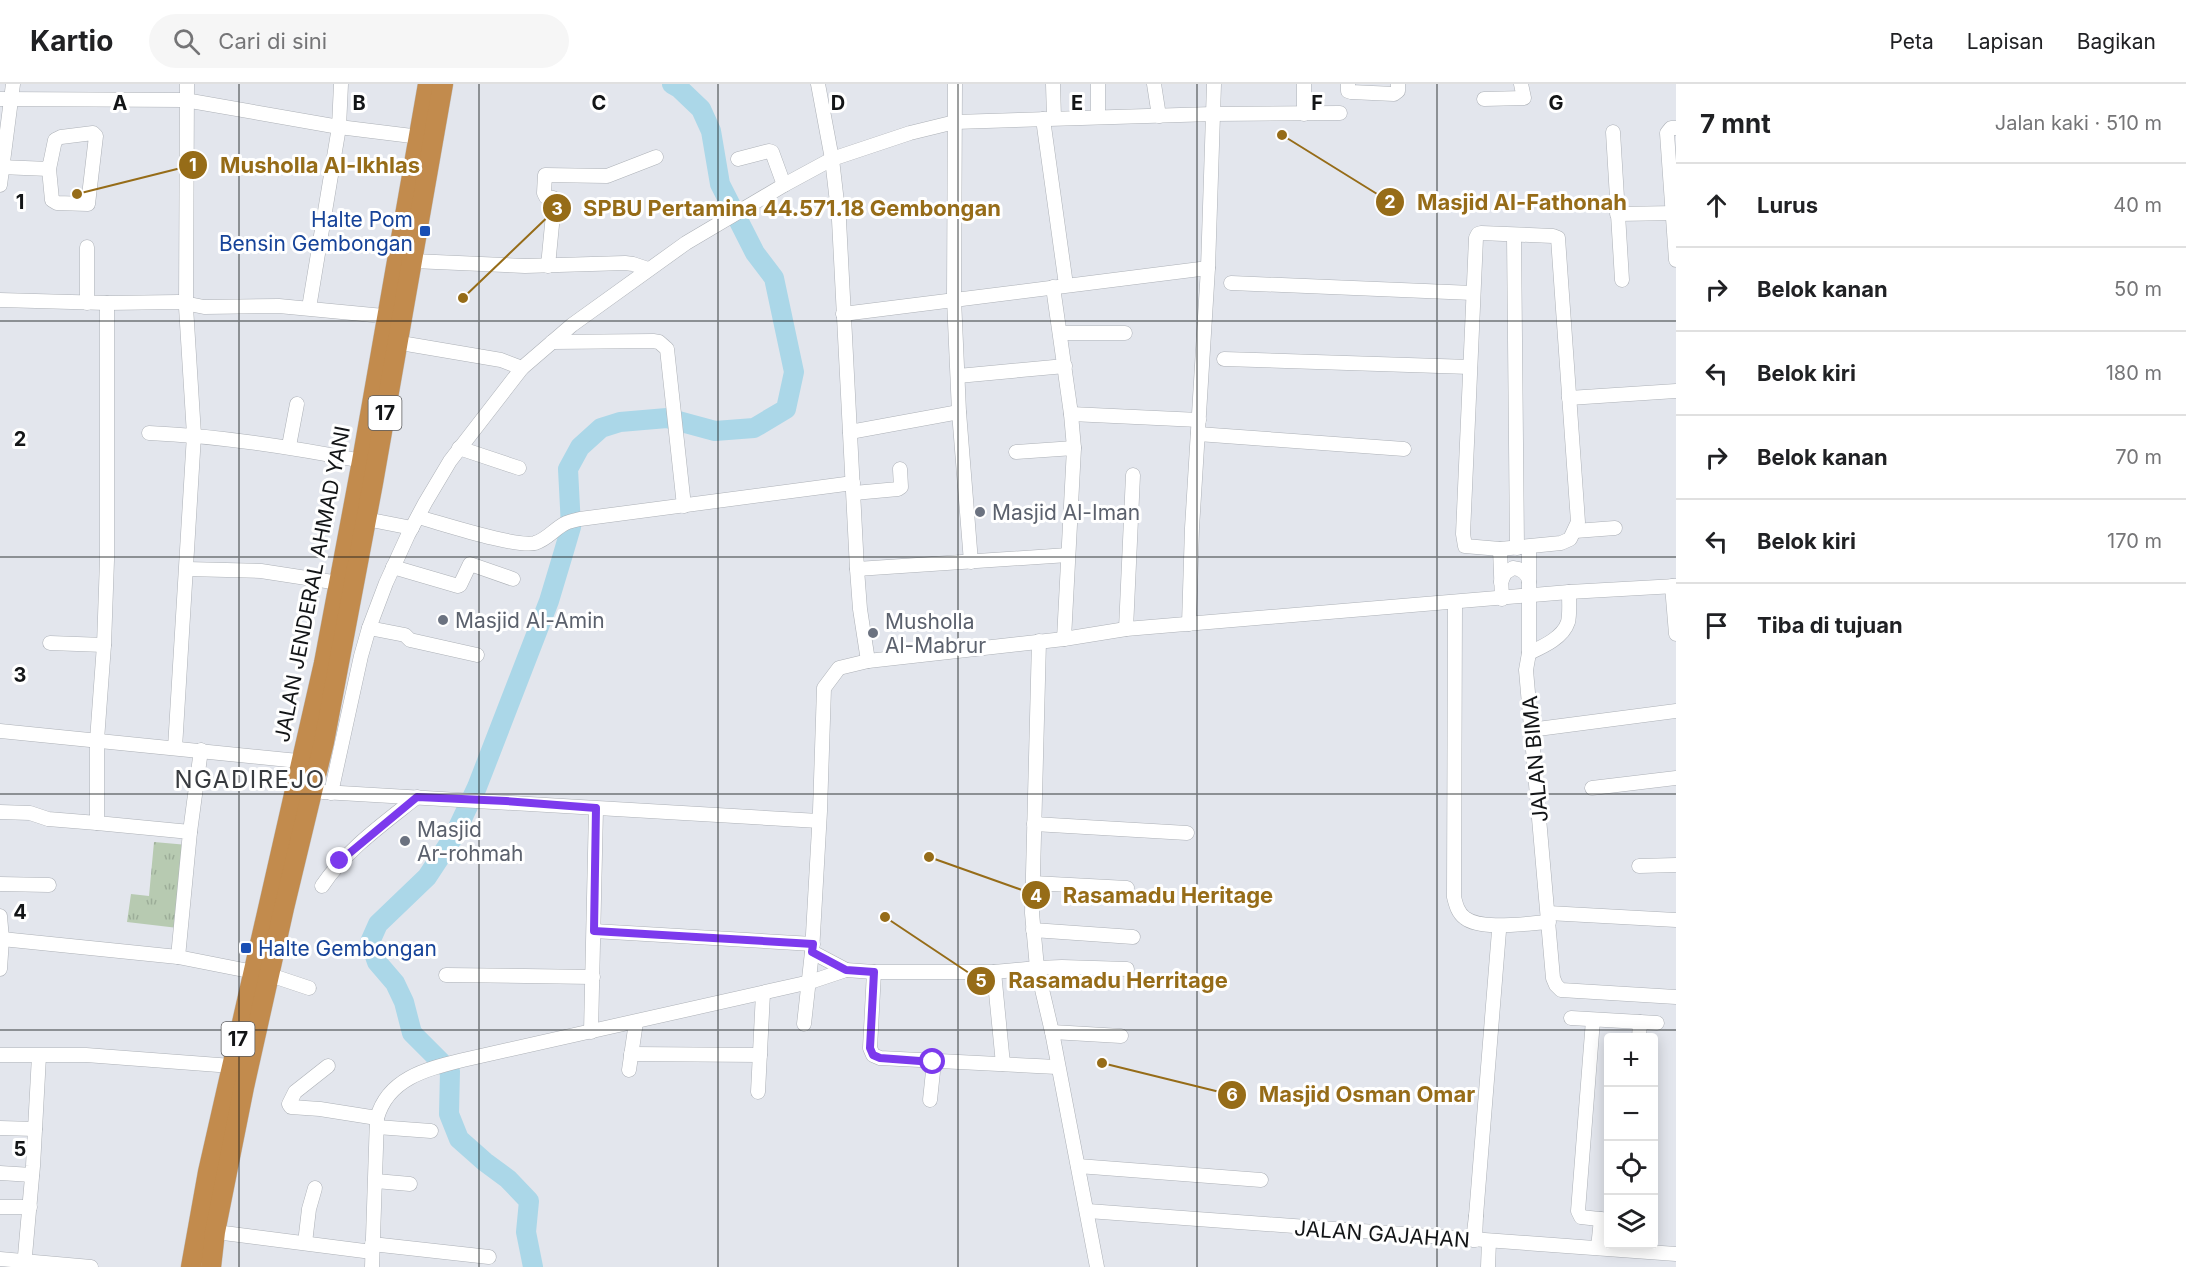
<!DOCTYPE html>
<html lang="id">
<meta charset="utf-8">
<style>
:root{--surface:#fff;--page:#f6f6f6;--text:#202124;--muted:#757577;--line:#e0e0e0}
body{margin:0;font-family:Inter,sans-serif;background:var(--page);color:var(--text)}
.controls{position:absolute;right:18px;bottom:18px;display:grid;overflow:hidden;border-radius:6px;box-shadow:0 3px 15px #0003}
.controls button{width:54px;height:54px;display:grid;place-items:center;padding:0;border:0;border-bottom:2px solid var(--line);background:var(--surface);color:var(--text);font:30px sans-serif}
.stop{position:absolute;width:18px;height:18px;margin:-14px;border:4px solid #7c3aed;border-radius:50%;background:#fff}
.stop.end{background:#7c3aed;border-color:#fff;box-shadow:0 2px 6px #0008}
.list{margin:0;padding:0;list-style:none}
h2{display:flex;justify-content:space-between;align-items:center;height:78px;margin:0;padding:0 24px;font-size:26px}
h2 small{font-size:20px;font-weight:400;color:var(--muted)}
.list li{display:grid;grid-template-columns:39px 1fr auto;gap:18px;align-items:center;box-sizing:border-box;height:84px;padding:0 24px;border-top:2px solid var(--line)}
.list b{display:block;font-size:22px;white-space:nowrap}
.list em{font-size:20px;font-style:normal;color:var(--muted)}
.icon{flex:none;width:33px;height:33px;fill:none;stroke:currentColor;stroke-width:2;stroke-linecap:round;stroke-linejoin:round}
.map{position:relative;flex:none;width:1676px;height:1183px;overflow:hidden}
header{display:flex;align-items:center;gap:36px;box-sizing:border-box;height:84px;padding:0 30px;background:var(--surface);border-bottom:2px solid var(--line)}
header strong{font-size:28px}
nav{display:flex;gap:33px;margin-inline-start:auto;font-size:21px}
.search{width:420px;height:54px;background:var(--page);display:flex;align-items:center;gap:15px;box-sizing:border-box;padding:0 21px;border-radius:33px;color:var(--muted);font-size:22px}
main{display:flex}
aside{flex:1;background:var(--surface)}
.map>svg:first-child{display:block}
</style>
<header>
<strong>Kartio</strong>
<div class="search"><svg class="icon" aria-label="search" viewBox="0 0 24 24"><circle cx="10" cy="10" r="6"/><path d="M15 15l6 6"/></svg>Cari di sini</div>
<nav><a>Peta</a><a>Lapisan</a><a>Bagikan</a></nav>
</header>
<main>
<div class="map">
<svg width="1676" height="1183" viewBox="0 0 1676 1183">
<defs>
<pattern id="grass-tufts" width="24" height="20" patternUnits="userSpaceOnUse" patternTransform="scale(1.5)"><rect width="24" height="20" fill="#b7cab1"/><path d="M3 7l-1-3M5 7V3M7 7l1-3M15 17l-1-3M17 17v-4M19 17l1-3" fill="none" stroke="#9cad98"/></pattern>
</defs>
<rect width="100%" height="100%" fill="#e3e6ed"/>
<path fill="url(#grass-tufts)" d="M154,758L188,761L178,844L127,838L131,810L149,812Z"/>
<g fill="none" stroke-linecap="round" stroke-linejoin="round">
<path stroke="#abd7e8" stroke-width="20" d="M533,1183L526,1148L529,1117L508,1095L485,1078L459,1055L449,1030L450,987L412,949L404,918L395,899L377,878L370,858L378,840L427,793L454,752L477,703L549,517L564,467L571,443L568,385L580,363L601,344L620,338L667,334L715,347L754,344L786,325L794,288L774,194L755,169L720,100L711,47L701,25L679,4L672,0"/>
<defs>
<g id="minor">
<path d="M818,0L832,75L839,136L857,485L860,525L868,577"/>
<path d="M955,0L954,215L959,328L971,478"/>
<path d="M1053,0L1054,34"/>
<path d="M1154,0L1159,32"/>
<path d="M1304,0V30"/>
<path d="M1348,0V7L1351,8L1394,10L1398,7V0"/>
<path d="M0,15L185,16L339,43L420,53"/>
<path d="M1484,15L1524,14L1521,0"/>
<path d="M1098,33V0"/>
<path d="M1043,35L1066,201"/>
<path d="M1676,44H1671L1667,49L1676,176"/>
<path d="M1613,48L1622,196"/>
<path d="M738,75L769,67L772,68L784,101"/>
<path d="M0,83L49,85L55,56L61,53L93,49L96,52L88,120L57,119L52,116L49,85"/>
<path d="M0,101L13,0"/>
<path d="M1617,130L1676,129"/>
<path d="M1481,149L1553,152L1558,154L1578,438L1570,455L1561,459L1500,465L1465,462L1463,450L1476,154L1478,150Z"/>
<path d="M1514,151L1517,464"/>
<path d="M87,163V219"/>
<path d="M413,177L525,182L625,179L633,180L648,185"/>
<path d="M548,182L554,120L553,114L546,113L544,109L545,91L607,92L656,73"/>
<path d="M1231,199L1473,209"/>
<path d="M1053,203L1071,330L1074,364L1064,555"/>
<path d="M0,216L107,219L179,218L204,223L279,222L394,233"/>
<path d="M309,224L339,43L341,0"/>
<path d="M843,230L1208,184"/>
<path d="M1060,249H1125"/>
<path d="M389,257L501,276L522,284"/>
<path d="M552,258L653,257L659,258L667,265L684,422"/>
<path d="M1224,275L1470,283"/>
<path d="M958,292L1065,282"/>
<path d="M1569,314L1676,307"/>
<path d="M1071,330L1199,336"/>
<path d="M850,348L959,328"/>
<path d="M149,349C221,352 291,363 362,377"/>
<path d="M1198,350L1404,365"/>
<path d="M289,362L297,320"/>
<path d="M459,364L519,384"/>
<path d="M1016,368L1074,364"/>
<path d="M854,409L898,405L901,403L900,385"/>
<path d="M418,433C441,439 516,464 535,459C548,455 555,444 566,439C570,437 576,436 580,435L853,399"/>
<path d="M366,435L412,444"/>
<path d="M1575,447L1615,444"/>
<path d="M1529,464V569L1526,586L1553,894L1556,901L1561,906L1676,913"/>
<path d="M1500,465L1502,515"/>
<path d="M393,483L458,502L460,501L470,480L513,495"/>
<path d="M187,485L261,487L339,499"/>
<path d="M857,485L1068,471"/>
<path d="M1501,498L1505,489L1513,484C1522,485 1528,489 1529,498"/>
<path d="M1672,502L1676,550"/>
<path d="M1455,519L1454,813C1456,821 1458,829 1465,834C1482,847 1528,839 1549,838"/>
<path d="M1189,540L1192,444L1208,184L1214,0"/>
<path d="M369,544L405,551L410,556L477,571"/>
<path d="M1126,545L1133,391"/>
<path d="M1039,557L1032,829L1037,884L1062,883L1127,885"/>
<path d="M50,559L104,561"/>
<path d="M1529,569C1542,563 1563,554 1568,538C1570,530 1569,518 1569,508"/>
<path d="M1530,646L1676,627"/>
<path d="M0,647L308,678"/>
<path d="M175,664L194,351L186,223L187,0"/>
<path d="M1592,704L1676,694"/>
<path d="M323,708L819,737"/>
<path d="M331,709L361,572L369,544L386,499L408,451L425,419L450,377L522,284L572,241L686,159L784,101L832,75L910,49L955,38L1213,30L1340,29"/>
<path d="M0,728L30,729L48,735L97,739V656L104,561L107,476V219"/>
<path d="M97,739L190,748L178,873L254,888"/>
<path d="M1034,740L1187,749"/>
<path d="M190,748L201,666"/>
<path d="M1639,782L1676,781"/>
<path d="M1033,799L1127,804"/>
<path d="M0,800L49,801"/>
<path d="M322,802C346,766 383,740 417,713"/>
<path d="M1548,829L1676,836"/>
<path d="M0,832L2,855L0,885"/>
<path d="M1033,846L1133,853"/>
<path d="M594,847L813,860"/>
<path d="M2,855L178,873"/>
<path d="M812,868L846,886"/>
<path d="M874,888L870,964L873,971L880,974L1057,983"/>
<path d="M994,888L1003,980"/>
<path d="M270,891L309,904"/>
<path d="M446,891L593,893"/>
<path d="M1571,934L1657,939"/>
<path d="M1593,936L1578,1127L1581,1133L1608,1136"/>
<path d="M804,940L812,868L820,727L824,604L839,584L868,577L1064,555L1126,545L1569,508L1676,502"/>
<path d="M591,948L596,725"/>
<path d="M1052,948L1121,952"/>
<path d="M1639,954L1640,938"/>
<path d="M631,970L760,971"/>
<path d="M0,971H86L232,982"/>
<path d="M328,982L295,1008L289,1020L291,1023L320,1025L377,1034"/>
<path d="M629,986L636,938"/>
<path d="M758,1008L763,909"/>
<path d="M930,1016L934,978"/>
<path d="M377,1043L431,1047"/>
<path d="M0,1044L35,1045"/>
<path d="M1078,1082L1261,1096"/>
<path d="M0,1089L32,1091"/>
<path d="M376,1097L410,1100"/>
<path d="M0,1123H30"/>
<path d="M1088,1127L1676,1170"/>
<path d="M1476,1132L1499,847"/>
<path d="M208,1147L372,1168"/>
<path d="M1473,1156L1476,1132L1475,1156"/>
<path d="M305,1159L309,1125L315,1104"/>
<path d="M372,1160L489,1173"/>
<path d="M1598,1164L1601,1135"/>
<path d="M0,1175L91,1183"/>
<path d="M24,1183L33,1082L39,972"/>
<path d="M372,1183L377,1034C388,994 427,985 463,976L810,898L846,886L874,888H994L1037,884L1052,948L1097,1183"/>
<path d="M1488,1183L1489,1157"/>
</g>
<g id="highway">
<path d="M191,1183L208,1088L324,579L362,377L428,0"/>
<path d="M211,1183L215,1148L244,1003L284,824L324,658L373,399L443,0"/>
</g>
</defs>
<use href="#minor" stroke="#adb1b7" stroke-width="15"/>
<use href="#highway" stroke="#c2c2c3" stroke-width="21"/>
<use href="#minor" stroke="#fff" stroke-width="14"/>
<use href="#highway" stroke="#c28b4d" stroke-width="20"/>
</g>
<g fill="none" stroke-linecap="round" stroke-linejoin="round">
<path stroke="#7c3aed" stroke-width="8" d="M340,777L417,713L506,717L596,724L594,847L813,860L812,868L846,886L874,888L870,964L873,971L880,974L933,978"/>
</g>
<path fill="none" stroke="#131517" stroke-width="1.5" stroke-opacity="0.55" d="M239,0V1183M479,0V1183M718,0V1183M958,0V1183M1197,0V1183M1437,0V1183M0,237H1676M0,473H1676M0,710H1676M0,946H1676"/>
<g fill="#1a4fb4" stroke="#fff" stroke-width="2">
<rect x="419" y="141" width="12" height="12" rx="3"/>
<rect x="240" y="858" width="12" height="12" rx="3"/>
</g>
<g fill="#6b7280" stroke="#fff" stroke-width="2">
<circle cx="980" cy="428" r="6"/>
<circle cx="443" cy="536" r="6"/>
<circle cx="873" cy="549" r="6"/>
<circle cx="405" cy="757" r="6"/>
</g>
<g text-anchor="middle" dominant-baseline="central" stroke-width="6" stroke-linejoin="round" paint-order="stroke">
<g fill="#fff" stroke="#5a5b5d" stroke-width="1.5">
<rect x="368.5" y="312" width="33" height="34" rx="4.5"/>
<rect x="221.5" y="938" width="33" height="34" rx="4.5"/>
</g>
<g font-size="20" font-weight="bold" fill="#131517">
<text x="385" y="329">17</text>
<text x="238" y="955">17</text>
</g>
<g font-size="21" fill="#164399" stroke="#fff" text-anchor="end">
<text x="413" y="135">Halte Pom<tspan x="413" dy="24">Bensin Gembongan</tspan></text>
<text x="258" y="864" text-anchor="start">Halte Gembongan</text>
</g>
<g font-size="21" fill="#5b616d" stroke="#fff" text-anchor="start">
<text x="992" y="428">Masjid Al-Iman</text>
<text x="455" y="536">Masjid Al-Amin</text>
<text x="885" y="537">Musholla<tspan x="885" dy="24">Al-Mabrur</tspan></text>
<text x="417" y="745">Masjid<tspan x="417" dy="24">Ar-rohmah</tspan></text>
</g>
<g font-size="21" fill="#131517" stroke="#fff">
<text transform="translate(312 500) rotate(-79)">JALAN JENDERAL AHMAD YANI</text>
<text transform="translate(1535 675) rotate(-95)">JALAN BIMA</text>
<text transform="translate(1382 1150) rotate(4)">JALAN GAJAHAN</text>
</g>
<g font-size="24" letter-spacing="1.5" fill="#383b40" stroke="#fff">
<text x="250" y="695">NGADIREJO</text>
</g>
</g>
<g font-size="20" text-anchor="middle" font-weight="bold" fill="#131517" stroke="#fff" stroke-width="6" stroke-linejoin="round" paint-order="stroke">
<text x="120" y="26">A</text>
<text x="359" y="26">B</text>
<text x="599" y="26">C</text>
<text x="838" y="26">D</text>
<text x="1077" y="26">E</text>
<text x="1317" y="26">F</text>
<text x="1556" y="26">G</text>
<text x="20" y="125">1</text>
<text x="20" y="362">2</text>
<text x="20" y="598">3</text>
<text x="20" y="835">4</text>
<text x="20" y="1072">5</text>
</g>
<path fill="none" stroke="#966c18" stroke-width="2" d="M77 110L193 81M1282 51L1390 118M463 214L557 124M929 773L1036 811M885 833L981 897M1102 979L1232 1011"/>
<g fill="#966c18" stroke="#fff" stroke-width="2">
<circle cx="77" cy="110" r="6"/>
<circle cx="1282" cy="51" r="6"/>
<circle cx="463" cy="214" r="6"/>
<circle cx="929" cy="773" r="6"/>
<circle cx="885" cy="833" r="6"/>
<circle cx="1102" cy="979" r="6"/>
<circle cx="193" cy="81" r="15"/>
<circle cx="1390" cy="118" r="15"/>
<circle cx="557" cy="124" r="15"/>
<circle cx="1036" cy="811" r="15"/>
<circle cx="981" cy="897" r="15"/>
<circle cx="1232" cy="1011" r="15"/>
</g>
<g font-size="18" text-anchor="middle" font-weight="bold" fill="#fff">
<text x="193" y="87">1</text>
<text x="1390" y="124">2</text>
<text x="557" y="131">3</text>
<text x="1036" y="818">4</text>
<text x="981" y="903">5</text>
<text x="1232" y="1017">6</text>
</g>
<g font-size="22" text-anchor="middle" font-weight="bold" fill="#966c18" stroke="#fff" stroke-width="6" stroke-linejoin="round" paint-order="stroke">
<text x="320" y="89">Musholla Al-Ikhlas</text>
<text x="1522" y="126">Masjid Al-Fathonah</text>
<text x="792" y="132">SPBU Pertamina 44.571.18 Gembongan</text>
<text x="1168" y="819">Rasamadu Heritage</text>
<text x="1118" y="904">Rasamadu Herritage</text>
<text x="1367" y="1018">Masjid Osman Omar</text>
</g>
</svg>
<div class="controls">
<button>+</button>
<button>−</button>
<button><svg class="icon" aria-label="locate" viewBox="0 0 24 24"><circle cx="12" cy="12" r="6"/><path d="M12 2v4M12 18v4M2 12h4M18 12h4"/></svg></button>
<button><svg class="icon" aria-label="layers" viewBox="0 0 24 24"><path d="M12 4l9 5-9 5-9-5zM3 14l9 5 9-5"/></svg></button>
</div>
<div class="stop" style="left:933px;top:978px"></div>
<div class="stop end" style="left:340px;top:777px"></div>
</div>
<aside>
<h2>7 mnt<small>Jalan kaki · 510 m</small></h2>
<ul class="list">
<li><svg class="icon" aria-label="ahead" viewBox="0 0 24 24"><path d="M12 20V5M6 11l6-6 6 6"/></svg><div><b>Lurus</b></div><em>40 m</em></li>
<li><svg class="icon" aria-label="right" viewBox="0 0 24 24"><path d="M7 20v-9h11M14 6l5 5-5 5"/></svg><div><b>Belok kanan</b></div><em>50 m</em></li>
<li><svg class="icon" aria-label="left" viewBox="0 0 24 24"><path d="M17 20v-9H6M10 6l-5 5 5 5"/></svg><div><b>Belok kiri</b></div><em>180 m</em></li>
<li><svg class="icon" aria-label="right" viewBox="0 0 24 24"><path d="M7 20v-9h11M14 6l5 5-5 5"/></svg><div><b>Belok kanan</b></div><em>70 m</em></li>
<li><svg class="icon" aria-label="left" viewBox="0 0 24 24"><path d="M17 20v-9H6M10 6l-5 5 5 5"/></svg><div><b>Belok kiri</b></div><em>170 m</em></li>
<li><svg class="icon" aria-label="arrive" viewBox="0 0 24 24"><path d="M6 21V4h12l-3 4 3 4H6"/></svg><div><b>Tiba di tujuan</b></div></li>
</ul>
</aside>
</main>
